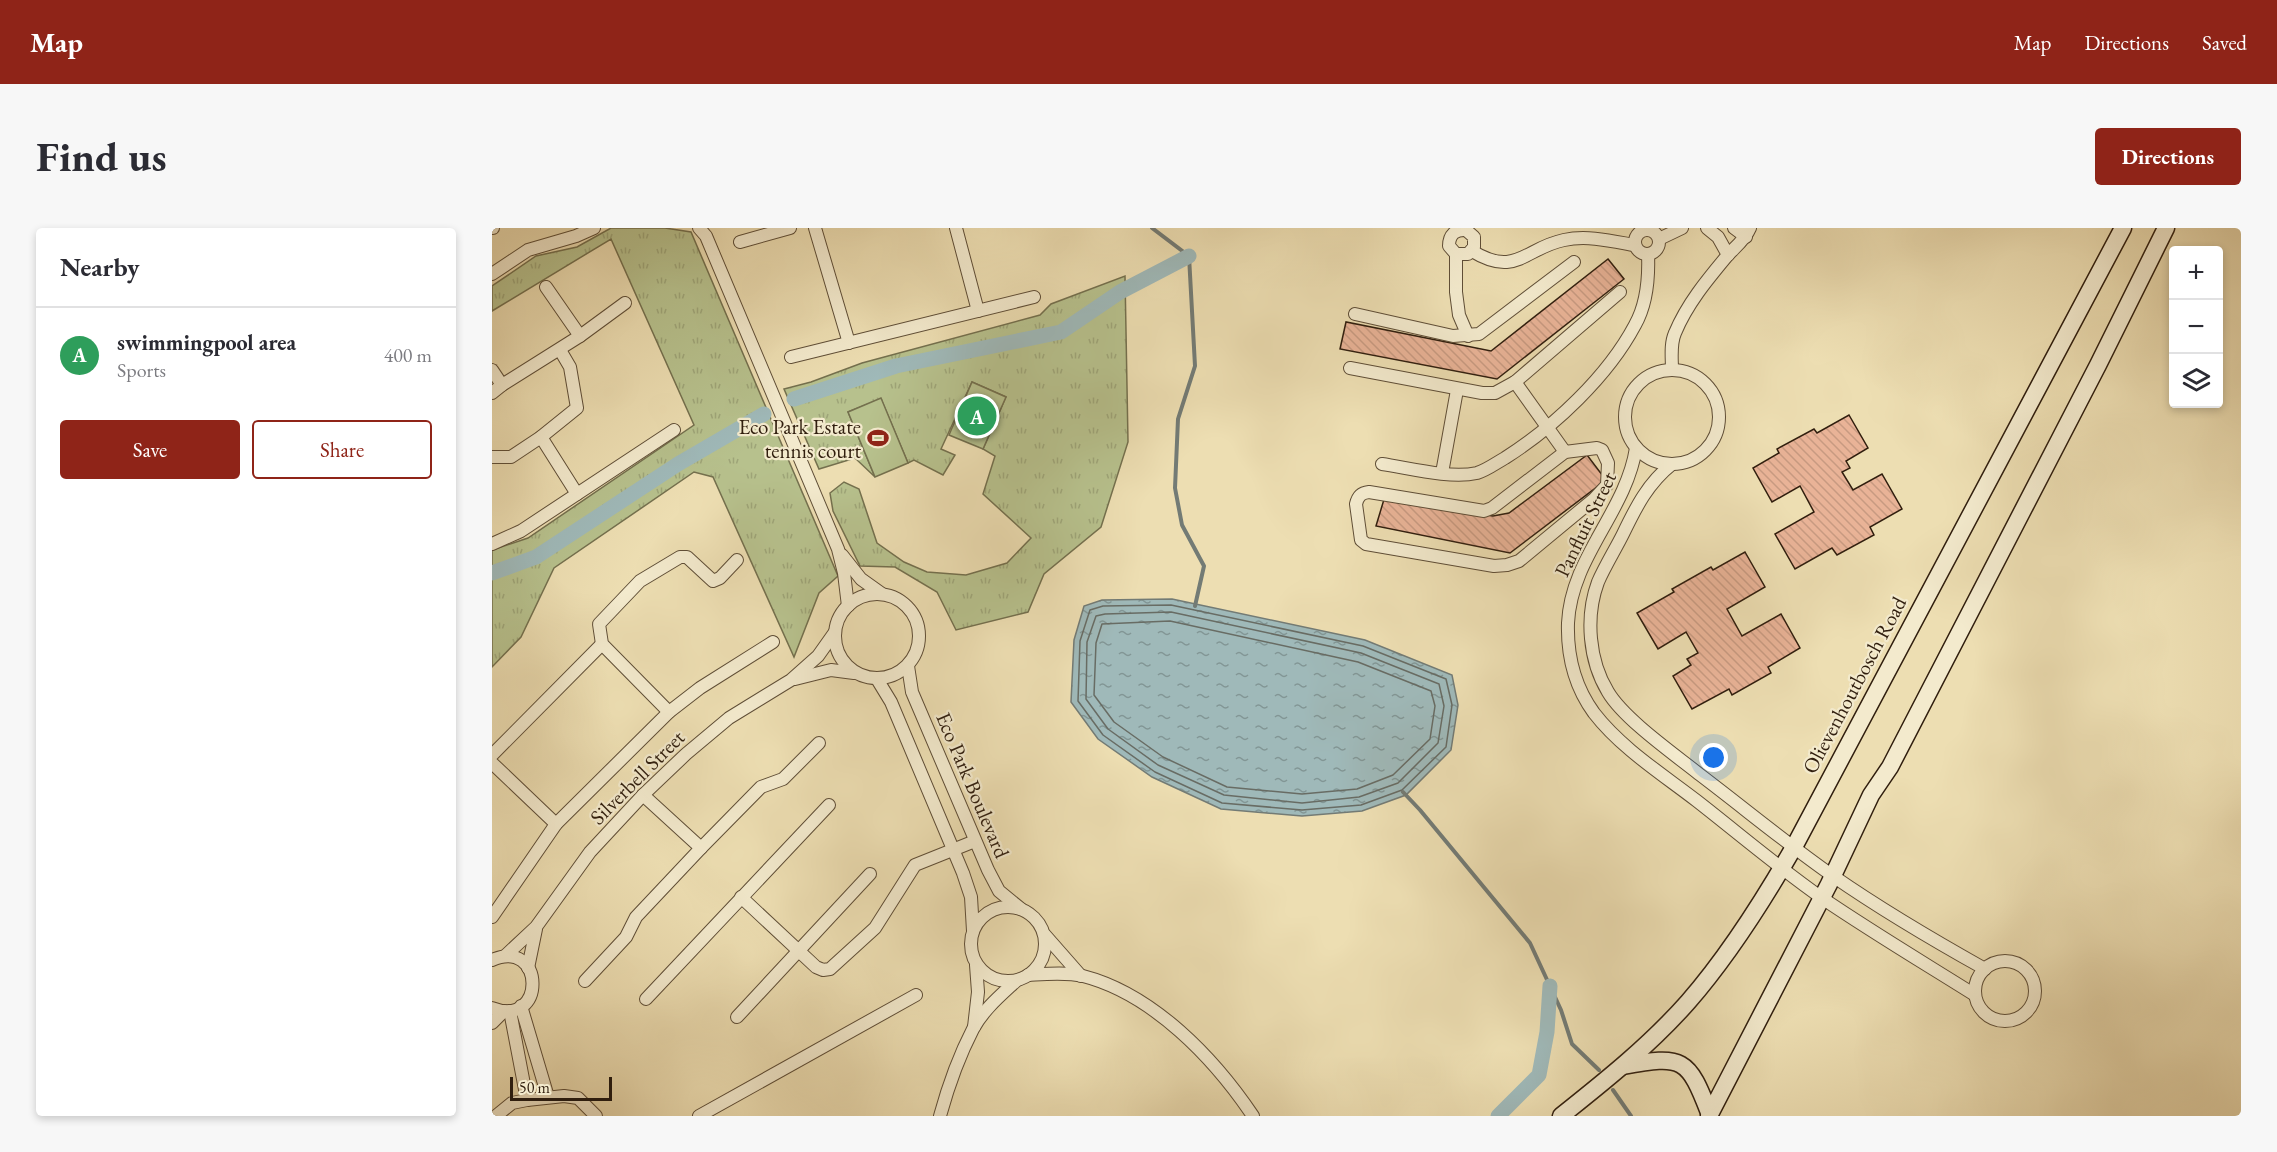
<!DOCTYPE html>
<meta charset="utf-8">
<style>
:root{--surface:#fff;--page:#f7f7f7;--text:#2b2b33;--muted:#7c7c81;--line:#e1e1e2;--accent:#8f2418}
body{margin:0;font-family:"EB Garamond",serif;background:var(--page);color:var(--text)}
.controls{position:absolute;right:18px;top:18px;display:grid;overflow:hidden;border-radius:6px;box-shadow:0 3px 9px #0003}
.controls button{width:54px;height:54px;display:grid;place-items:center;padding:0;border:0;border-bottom:2px solid var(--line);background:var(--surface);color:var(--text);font:30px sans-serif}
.scale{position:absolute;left:18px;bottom:15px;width:102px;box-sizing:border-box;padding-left:6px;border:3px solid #301e0e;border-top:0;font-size:16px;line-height:21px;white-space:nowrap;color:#301e0e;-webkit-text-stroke:4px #f3eacd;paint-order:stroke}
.you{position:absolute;left:1222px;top:530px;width:21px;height:21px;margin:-15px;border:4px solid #fff;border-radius:50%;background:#1a73e8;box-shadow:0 0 0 9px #1a73e833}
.badge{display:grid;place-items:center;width:39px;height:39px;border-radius:50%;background:var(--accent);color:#fff;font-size:20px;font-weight:700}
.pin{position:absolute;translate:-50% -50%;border:3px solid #fff;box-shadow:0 2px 6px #0006}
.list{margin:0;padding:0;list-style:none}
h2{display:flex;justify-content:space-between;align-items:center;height:78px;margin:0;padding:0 24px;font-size:26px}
h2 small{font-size:20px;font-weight:400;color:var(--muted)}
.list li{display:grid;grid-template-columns:39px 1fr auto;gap:18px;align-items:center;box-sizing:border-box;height:96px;padding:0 24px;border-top:2px solid var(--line)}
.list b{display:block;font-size:22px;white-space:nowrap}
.list p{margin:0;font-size:20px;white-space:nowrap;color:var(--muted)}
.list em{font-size:20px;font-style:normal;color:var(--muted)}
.actions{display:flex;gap:12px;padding:18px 24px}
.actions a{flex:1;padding:14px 0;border:2px solid var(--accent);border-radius:6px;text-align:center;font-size:21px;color:var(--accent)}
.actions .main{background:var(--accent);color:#fff}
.icon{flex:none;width:33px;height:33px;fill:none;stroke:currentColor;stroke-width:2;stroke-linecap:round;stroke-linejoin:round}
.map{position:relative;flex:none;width:1749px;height:888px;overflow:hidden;border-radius:6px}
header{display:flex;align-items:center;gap:36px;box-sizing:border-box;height:84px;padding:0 30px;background:var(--accent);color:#fff}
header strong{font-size:28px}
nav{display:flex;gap:33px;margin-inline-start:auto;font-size:21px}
.intro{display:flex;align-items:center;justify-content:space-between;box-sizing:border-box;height:144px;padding:0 36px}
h1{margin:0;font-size:42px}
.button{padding:15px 27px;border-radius:6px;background:var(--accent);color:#fff;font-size:21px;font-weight:700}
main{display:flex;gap:36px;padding:0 36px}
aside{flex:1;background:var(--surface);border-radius:6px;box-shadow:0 3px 9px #0003}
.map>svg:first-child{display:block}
</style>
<header>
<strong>Map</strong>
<nav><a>Map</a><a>Directions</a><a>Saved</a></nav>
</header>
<div class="intro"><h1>Find us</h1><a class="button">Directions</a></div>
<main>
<aside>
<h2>Nearby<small></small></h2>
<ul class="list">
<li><span class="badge" style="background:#2e9e5b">A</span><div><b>swimmingpool area</b><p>Sports</p></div><em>400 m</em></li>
</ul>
<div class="actions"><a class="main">Save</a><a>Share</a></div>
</aside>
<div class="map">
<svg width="1749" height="888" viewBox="0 0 1749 888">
<defs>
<pattern id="park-tufts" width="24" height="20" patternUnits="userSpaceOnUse" patternTransform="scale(1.5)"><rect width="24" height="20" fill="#b7c18d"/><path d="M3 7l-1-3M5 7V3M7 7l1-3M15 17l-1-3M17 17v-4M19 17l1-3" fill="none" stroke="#9ea578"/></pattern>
<pattern id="water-ripples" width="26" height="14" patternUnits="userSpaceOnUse" patternTransform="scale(1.5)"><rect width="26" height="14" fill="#9fb9b9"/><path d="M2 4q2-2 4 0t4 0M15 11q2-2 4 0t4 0" fill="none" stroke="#829695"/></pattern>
<pattern id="building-back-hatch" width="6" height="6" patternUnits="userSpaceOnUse" patternTransform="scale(1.5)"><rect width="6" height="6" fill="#e9b397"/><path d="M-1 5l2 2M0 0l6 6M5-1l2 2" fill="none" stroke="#c89a81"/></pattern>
</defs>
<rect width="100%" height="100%" fill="#eddeb2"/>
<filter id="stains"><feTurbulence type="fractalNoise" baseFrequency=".00333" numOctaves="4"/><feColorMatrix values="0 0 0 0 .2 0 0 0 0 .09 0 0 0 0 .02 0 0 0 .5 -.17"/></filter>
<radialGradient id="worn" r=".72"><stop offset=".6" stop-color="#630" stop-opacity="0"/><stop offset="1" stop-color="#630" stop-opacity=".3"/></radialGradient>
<g fill="url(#park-tufts)" stroke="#74704e" stroke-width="1.5">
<path d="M119,0H173L199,4L346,348L327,365L302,429L221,249L202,244L62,340L29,409L0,439V322L36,310L202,197L119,11L0,83V58L44,28L85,19Z"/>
<path d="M633,48L636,214L609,299L552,346L536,384L464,402L445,364L403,339L368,338L341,283L338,265L352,254L367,261L385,315L412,334L435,344L474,347L515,335L539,310L491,266L503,228L491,221L514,169L480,154L449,221L463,227L451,247L422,232L416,235L389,171L356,184L383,249L363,230L327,241L292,161L319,154L370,135L548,87L559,76Z"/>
</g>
<g fill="#b7c18d" stroke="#74704e" stroke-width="1.5">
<path d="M480,154L514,169L491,221L457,207Z"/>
<path d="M389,170L416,235L383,249L356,184Z"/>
</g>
<path fill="url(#water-ripples)" stroke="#737b75" stroke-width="1.5" d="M680,371L873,412L960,447L966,477L959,522L914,567L870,583L810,588L729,581L660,549L606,511L579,474L582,412L592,378L610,372Z"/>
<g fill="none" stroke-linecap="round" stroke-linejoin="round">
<g stroke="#686c64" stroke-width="1.5">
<path d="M679,377L871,418L954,451L960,477L954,519L910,562L869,577L810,582L730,575L663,544L611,507L586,473L588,413L598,382L611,378Z"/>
<path d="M679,384L869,425L947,456L952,478L946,515L906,555L867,569L810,575L732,567L666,537L616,501L594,471L595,414L604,388L613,386Z"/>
<path d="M678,393L866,434L939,463L943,478L938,511L901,547L865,561L810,566L735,559L671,529L622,494L602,467L604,415L610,396Z"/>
</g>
<g stroke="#737b75" stroke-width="4">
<path d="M660,0L697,28L703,138L686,191L683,260L690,297L712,338L703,378"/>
<path d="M911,564L928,582L1038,715L1069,782L1080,816L1107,842"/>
<path d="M1121,862L1139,888"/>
</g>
<g stroke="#9fb9b9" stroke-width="15">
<path d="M302,171L404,138L569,104L628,64L697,28"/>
<path d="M0,345L44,329L186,236L272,186"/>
<path d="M1006,888L1047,847L1055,804L1058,758"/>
</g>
</g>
<g fill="url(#building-back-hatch)" stroke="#301e0e" stroke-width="1.5">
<path d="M1116,31L1132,51L1005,151L848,121L854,94L999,123Z"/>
<path d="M1357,187L1376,220L1354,233L1358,240L1350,244L1361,262L1390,246L1410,281L1378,299L1382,307L1345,327L1340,320L1303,341L1283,306L1322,284L1308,258L1280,274L1261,240L1287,225L1285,221L1322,201L1325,205Z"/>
<path d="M1095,227L1114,252L1018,325L884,298L893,268L1001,288L1017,285Z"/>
<path d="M1253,324L1273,359L1235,381L1250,408L1289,386L1308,420L1276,439L1279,445L1240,467L1237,461L1200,481L1181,448L1199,437L1195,431L1206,425L1194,404L1166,421L1145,385L1182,364L1180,361L1219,339L1221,342Z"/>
</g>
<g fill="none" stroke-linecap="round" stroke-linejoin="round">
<defs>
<g id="minor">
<path d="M0,0H1"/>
<path d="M207,0L214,8L346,321L352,345L356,378"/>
<path d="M323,0L357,115"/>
<path d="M464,0L486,83"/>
<path d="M1215,0L1226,9L1236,27"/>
<path d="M1242,0L1254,9"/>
<circle cx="1155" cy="14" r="12"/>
<path d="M1167,11L1190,0"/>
<path d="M248,14L298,0"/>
<path d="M980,23C1024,50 1033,20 1072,12C1095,7 1120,13 1142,17"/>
<path d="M964,26H976L982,19V9L974,2C963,1 957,7 957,18L964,26V64L967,87L976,108"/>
<path d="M0,46L36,22L84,8L102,0"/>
<path d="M863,86L961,108L987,106L1082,34"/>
<path d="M88,108L133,75"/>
<path d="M299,129L542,69"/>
<path d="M858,140L990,165H1003L1023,154L1128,64"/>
<path d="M0,142L10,157"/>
<path d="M1180,142C1180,130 1178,116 1183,105C1195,76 1215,52 1235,28C1243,19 1253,12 1258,0"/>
<circle cx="1180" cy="189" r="47"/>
<path d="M1023,154L1073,224"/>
<path d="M0,165L10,157L88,108L54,59"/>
<path d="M49,209L85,266"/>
<path d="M1105,220L1110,222L1116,235L1115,257L1102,271L1027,333L1015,337L1002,338L874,316L869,312L864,276C866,268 869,265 877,264L992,283L1000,280L1073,224Z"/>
<path d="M1144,220C1134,284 1079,329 1076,395C1075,427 1083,459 1102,485C1129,520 1170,546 1205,573C1246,605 1287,640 1330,670C1380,704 1432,735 1483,767"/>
<path d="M0,229H19L49,209L85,180L78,139L68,122"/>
<path d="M890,236C917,240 958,251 985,245C995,242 1004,235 1013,230C1062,199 1116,148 1143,97C1155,76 1157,50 1156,26"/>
<path d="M1180,236C1156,255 1144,279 1131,306C1123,322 1113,338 1106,354C1093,389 1097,433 1116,464C1132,491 1182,526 1207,546C1252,580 1295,616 1341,648C1390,682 1441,712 1493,741"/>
<path d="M950,245L965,162"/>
<path d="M0,316L29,303L182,202"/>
<path d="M350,327L369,351L390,366"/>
<circle cx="385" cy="408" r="42"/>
<path d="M416,438L420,464L496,642L507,663L529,681"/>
<path d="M303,451L339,442L362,445"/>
<path d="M385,451L399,474L471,645L479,669L481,703"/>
<path d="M177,484L110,416L107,396L148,353L188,329H195L221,353L228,350L245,332"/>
<path d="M0,527L110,416"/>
<path d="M0,535L64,596"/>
<path d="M151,567L209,620"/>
<path d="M249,669L324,739L331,742L338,741L383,700L423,637L483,613"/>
<circle cx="516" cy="716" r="37"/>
<path d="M0,689L64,596L177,484L208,460L281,414"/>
<path d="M553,707L589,748"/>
<path d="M13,728L44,699L98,624L151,567L194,526L237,490L299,452L326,428L343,404"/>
<path d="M0,732C53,709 55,801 0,780"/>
<circle cx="1513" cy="763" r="30"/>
<path d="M36,740L44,701"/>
<path d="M536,747C554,746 574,744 591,748C661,766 722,830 761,888"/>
<path d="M93,753L134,709L144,689L209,620L269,559L291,551L327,515"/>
<path d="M154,771L337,577"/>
<path d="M29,778L56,869"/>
<path d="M18,783L35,872"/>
<path d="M245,789L378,646"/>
<path d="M0,795L12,783"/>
<path d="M482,799L486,764L484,737"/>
<path d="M4,888L20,875L35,872L72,868L86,870L104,888"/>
<path d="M207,888L424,767"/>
<path d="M448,888C456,859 467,828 481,801C491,782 509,767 524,753"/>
</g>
<g id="secondary">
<path d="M1131,838C1191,827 1196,829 1218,887"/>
<path d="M1069,888C1113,853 1158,817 1196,774C1237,727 1271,673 1302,619L1631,0"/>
<path d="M1217,888L1337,656L1379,567L1398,539L1606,137L1674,0"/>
</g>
</defs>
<use href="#minor" stroke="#5f4e37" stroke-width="14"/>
<use href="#secondary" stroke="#301e0e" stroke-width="19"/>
<use href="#minor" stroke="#f3eacd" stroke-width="12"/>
<use href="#secondary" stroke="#f3eacd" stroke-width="16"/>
</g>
<defs>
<symbol id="stadium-bare" viewBox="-9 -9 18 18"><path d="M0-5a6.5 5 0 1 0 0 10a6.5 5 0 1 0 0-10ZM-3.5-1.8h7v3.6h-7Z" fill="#8f2418" stroke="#f3eacd" stroke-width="2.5" paint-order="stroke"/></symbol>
</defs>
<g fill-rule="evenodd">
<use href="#stadium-bare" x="371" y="195" width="30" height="30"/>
</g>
<g text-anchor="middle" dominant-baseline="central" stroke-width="4.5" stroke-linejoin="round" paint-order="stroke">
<g font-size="21" fill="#301e0e" stroke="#f3eacd" text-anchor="end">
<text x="369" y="198">Eco Park Estate<tspan x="369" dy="24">tennis court</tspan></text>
</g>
<g font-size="21" fill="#301e0e" stroke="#f3eacd">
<text transform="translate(1093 296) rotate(-64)">Panfluit Street</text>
<text transform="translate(1362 457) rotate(-62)">Olievenhoutbosch Road</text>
<text transform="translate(145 549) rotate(-45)">Silverbell Street</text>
<text transform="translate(481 557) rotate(67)">Eco Park Boulevard</text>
</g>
</g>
<rect width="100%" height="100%" filter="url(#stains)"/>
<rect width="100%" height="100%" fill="url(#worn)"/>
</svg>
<div class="controls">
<button>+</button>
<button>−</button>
<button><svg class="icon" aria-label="layers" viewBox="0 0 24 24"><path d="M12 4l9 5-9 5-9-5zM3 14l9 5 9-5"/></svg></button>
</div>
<div class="scale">50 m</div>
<div class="you"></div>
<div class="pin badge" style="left:485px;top:188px;background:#2e9e5b">A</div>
</div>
</main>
